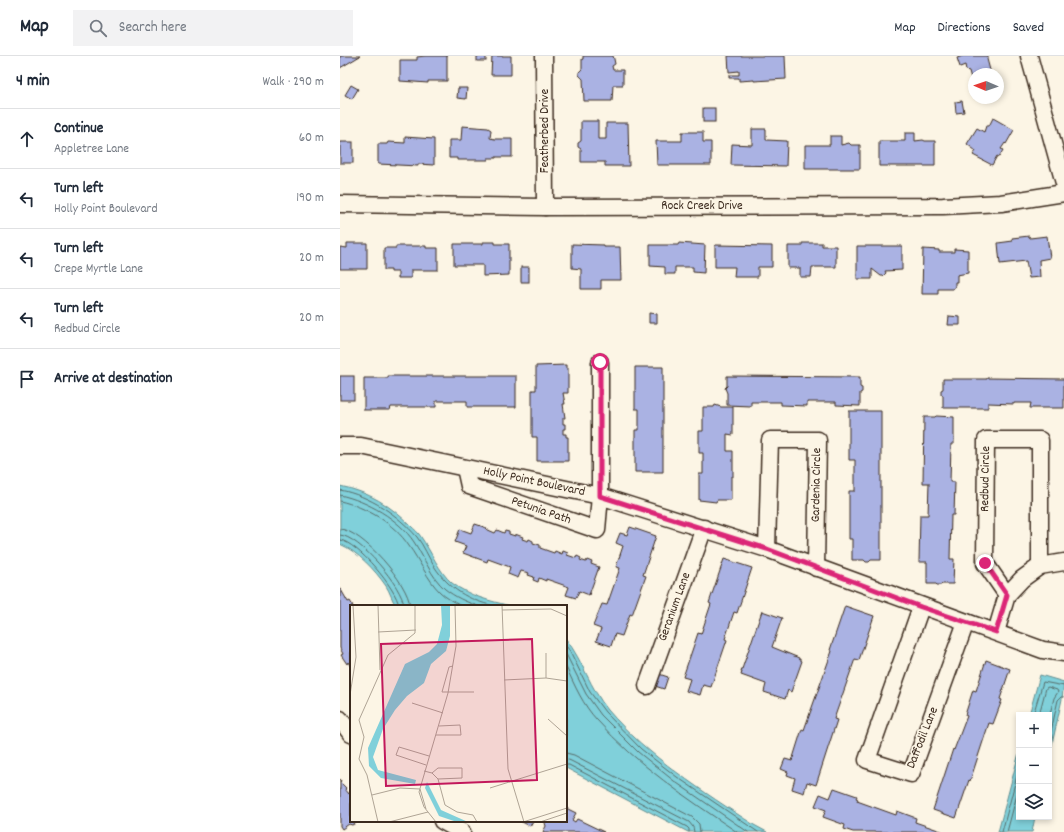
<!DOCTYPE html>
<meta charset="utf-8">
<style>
:root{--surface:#fff;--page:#f2f2f3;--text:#1f2937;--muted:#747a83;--line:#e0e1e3}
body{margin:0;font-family:Dekko,sans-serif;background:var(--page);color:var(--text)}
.controls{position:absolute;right:12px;bottom:12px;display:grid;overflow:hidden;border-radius:0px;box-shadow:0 2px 6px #0003}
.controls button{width:36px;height:36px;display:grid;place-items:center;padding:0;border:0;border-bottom:1px solid var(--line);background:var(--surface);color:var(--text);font:20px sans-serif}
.compass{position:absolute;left:628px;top:12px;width:36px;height:36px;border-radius:50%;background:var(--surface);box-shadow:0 2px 6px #0003;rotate:272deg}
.stop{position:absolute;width:12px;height:12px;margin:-9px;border:3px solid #db2777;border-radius:50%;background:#fff}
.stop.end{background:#db2777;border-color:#fff;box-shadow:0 1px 4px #0008}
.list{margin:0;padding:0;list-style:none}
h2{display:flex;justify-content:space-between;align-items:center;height:52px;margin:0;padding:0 16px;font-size:17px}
h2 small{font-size:13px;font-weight:400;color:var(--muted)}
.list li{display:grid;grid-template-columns:26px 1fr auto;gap:12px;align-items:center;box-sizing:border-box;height:60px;padding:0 16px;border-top:1px solid var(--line)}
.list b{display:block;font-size:15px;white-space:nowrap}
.list p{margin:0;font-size:13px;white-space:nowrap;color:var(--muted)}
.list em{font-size:13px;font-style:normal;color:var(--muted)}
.icon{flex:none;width:22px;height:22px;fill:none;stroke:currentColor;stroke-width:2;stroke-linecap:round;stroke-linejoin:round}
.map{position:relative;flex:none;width:724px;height:776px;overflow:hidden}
header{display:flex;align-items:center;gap:24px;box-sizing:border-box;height:56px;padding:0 20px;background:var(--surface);border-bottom:1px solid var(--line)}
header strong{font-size:19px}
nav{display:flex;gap:22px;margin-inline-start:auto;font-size:14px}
.search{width:280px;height:36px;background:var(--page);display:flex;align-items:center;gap:10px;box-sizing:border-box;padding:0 14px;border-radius:0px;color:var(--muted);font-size:15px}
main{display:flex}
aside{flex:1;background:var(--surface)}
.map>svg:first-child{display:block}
</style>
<header>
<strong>Map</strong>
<div class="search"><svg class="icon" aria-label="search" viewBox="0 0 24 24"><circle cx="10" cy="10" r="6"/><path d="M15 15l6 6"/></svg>Search here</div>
<nav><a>Map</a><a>Directions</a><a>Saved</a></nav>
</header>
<main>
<aside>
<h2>4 min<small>Walk · 290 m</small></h2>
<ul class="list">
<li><svg class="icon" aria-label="ahead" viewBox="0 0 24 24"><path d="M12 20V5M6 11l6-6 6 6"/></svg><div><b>Continue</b><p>Appletree Lane</p></div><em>60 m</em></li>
<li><svg class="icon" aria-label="left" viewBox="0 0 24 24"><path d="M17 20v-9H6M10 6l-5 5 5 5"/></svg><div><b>Turn left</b><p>Holly Point Boulevard</p></div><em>190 m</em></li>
<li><svg class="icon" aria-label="left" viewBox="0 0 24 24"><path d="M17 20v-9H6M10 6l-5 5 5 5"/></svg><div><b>Turn left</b><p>Crepe Myrtle Lane</p></div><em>20 m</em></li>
<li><svg class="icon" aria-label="left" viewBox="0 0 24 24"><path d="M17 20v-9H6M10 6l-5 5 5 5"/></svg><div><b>Turn left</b><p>Redbud Circle</p></div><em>20 m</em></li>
<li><svg class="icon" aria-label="arrive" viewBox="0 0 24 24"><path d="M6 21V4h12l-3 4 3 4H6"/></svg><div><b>Arrive at destination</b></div></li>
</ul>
</aside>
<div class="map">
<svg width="724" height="776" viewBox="0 0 724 776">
<rect width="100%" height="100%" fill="#fcf5e5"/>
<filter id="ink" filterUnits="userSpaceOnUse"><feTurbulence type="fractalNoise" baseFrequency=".025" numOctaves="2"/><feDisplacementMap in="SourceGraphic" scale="8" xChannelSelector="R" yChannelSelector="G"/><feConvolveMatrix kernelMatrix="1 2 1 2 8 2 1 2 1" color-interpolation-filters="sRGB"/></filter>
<g filter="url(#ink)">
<g fill="#80d0da" stroke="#648e8f">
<path d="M0,430C29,436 50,449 71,470C74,473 79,477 81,481C91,495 99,516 112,527C129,540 150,545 171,550H56C52,544 50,536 46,530C35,514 18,496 0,488Z"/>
<path d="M226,583C243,605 250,632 268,654C307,700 364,736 414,769L427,776H348L226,712Z"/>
<path d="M700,619L724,626L722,643L709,702V659H689Z"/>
<path d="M679,697V761H695L692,776H658Z"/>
</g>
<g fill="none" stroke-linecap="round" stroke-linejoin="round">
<g stroke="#576c69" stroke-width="1">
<path d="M0,434C30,440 57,458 77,481C84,490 88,501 94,510C109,533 128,544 154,550"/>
<path d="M0,439C27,445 59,463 74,486C84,501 91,521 105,533C115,541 126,546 138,550"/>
<path d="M0,445C26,451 54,467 69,490C80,505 87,523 100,536C106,542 114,546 121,550"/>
<path d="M0,473C22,474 69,528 70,550"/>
<path d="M0,479C19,480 63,531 64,550"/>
<path d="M0,484C17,486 57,533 59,550"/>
<path d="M226,590L230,595L250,636L265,656L301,693L337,721L418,776"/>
<path d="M226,598L246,638L261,659L298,696L334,725L408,776"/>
<path d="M226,611C235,630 243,649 257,664C297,709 348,743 397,776"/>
<path d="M693,659L703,626L724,630"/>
<path d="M699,659L706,632L708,631L717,634L718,636L714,642L709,662"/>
<path d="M709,684L718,644L721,641H724"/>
<path d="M226,697L234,699L352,761L359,768L360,776"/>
<path d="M226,703L231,705L349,766L353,771L354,776"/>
<path d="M226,709H229L347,771L349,773V776"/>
<path d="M662,776L679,712"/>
<path d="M667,776L679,731"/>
</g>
</g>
<g fill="#aab2e3" stroke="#3b2a1e">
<path d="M0,0H20L0,12Z"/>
<path d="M85,0H107V25H88V27L60,25V4H77V1Z"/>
<rect x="137" y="0" width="9" height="5"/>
<path d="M152,0H171V19H151Z"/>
<path d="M243,0H273L274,3L275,8L272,10L273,14H283V29H273L272,45H244L243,23L239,19V16L242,13V3H243Z"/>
<path d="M388,0H445L446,23L414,25V24L399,25V22H389V19H399V15L389,16Z"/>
<path d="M623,0H648V2L647,3L651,18H634V29L633,30L629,15L626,14L625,9L620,11L617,2Z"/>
<path d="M11,29L18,33L12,43L5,39Z"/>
<path d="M118,32H127L126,43L117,42Z"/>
<path d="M622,45L624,56L616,57L615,46Z"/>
<rect x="363" y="52" width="12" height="14"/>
<path d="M653,62L674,74L666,88L665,87L661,93L663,94L659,101L657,100L652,109L633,99L636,95L627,88L637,72L644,76L646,70H649Z"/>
<path d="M241,65H258V83H266V67H288L289,110H265V106H241V93L238,91V87L241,85Z"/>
<path d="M122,70L148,72L151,74L150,82L155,83H172V101H156V102H148V104H117V102H109V84H121Z"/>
<path d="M412,73H426V84L447,85L446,110L391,109L392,88L412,89Z"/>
<path d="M342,76H363V86H371V109H317L316,85H342Z"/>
<path d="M565,77H575V85L583,84L585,85H595V110H539V85H565Z"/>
<path d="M490,80H501V89L509,87L511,89H520V113H465V89H490Z"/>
<path d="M65,81L94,83V109L78,108V110L38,108V88H47L48,86L65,87Z"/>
<rect x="0" y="86" width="13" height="21"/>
<path d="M689,180L690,182L707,180L710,202L699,204L700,221L689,222L686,205L660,208L658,187L673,185L672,182Z"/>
<path d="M143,186H155V188H169V219L143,220V209H114V188H143Z"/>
<path d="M7,187H27V213H0V191L7,192Z"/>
<path d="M339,187L365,189L364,217L353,216V211H335V218H325V211L310,210V189H338Z"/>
<path d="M462,187H482V190H496V211H472L471,221H460V212H448V190H462Z"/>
<path d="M232,188L264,189V191H280L281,224H261V233H241V213L232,212Z"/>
<path d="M375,189L432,190V211H418V221H394L395,211H375Z"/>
<path d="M56,190H86V192H98V214H71V222H58V216H51V214H44V192H56Z"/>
<path d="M517,190H562V214L545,215L546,217L543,220H541L532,213V223H517Z"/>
<path d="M583,193L599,194V196H614V193L628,194V217L617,219V226H615V230L613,233H598V238H582Z"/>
<rect x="181" y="211" width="8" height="15"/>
<path d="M309,257L317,258V267H309Z"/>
<path d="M609,260L620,261V269H608Z"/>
<path d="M226,309V312H228V337H223L225,348H223L225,362H223V368H225V373H223V378H226V381H228V405H197V381H192V334H196V310Z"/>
<path d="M295,311H323V416H295V374H299V353H295Z"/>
<rect x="0" y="320" width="14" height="24"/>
<path d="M48,320H176V351H127V345H96V351H51L50,354H24V322H48Z"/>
<path d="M387,320L520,321V331L522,332V336L520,337V350L496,349V346H467V350L441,349V346H411V350L387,349V337L385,332L387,330Z"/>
<path d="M647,322L724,323V352H690L691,347H674V348L648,347V352H603V339L601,338V334L603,333V323H647Z"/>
<path d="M375,349L381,351H393V379L387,378V395H393V421H391V444H377L376,446L359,444V418H363V397H359V375H363V351H374Z"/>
<path d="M509,355H541V504H531L529,506H526L524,504H512V483H509V435H515V404H509Z"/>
<path d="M596,360L614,361V388H611L610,426H615L614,459H611L610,503H614L613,528H602L601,529H597L596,528H587V506H579L580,459H588L589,427H583L584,361H595Z"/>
<path d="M135,468L147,472L146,473L155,477L157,474L164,477L165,475L169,476V478L175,480V478L183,481L182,483L188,485L189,483L193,485V487L200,489V492L214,497L215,495L222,498L223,495L228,497L227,499L236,502L237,500L241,502L240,504L246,506L247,504L252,506L251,508L259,511L249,539L239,535L236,542L226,539L229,531L206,523V525L199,522L198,526L193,524L194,521L188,519L189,517L181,515L178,522L168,518L170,511L148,503L147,506L123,497L126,490L115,486L120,473L131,477Z"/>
<path d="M290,471L316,480L303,519L306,520L292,559L290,558L282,580L275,578L271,590L256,585L261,573L253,570L262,548L267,549L280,512L276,511L283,490L276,487L280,477L287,479Z"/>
<path d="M384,503L412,512L397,557L394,556L385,583L387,584L371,631L363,629L360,639L346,635L350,623L343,621L358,577L361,578L371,548L369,547Z"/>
<path d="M0,532L8,546L10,545L13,550H11V611L8,606L7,608L1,599L3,598L0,592Z"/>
<path d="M505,550L534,560L519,604L515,603L494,663L497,664L476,729L467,726L464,737L452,733L455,722L447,719L448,716L441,713L445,703L452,705L462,673L464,674L492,595L490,594Z"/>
<path d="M422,555L442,562L432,591L459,602V603L462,605L451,636L448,634L445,643L424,636L426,628L401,619L402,616H401Z"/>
<path d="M646,604L670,613L660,643L662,644L653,668L649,667L630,725L629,724L616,762L593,754L613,693L614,694L627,660L625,659L633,634L636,635Z"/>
<path d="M316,617L328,621L324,633L312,629Z"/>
<path d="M0,723L1,725L0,726L6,732L5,733L9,738L10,736L11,738V765H16V767L12,769L9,768L2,773L0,770Z"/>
<path d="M494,732L517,740L516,742L518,743L517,745L556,759L557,755L576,762L575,766L604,776H513L504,773L505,769L483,761L486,754L475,750L480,738L490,742Z"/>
<path d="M226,752L236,757L232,764L235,766L237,763L264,776H203L206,770L205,767L206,765H226Z"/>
<path d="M180,765H193L190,770Z"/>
</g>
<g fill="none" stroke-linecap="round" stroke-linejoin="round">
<defs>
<g id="minor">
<path d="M204,0L205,151"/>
<path d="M689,0L724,127"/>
<path d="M0,148L205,151L603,150L661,147L724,137"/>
<path d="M0,390H21L260,440L427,493L703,594L724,597"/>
<path d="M125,412L129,430L257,474L260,440V306"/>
<path d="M427,493L430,384H478L476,512"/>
<path d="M667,539L645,507L646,384H700V510"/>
<path d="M581,551L527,704L571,718L626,566"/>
<path d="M656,576L667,539L682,523L700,510L724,506"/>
<path d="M307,630L364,472"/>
<path d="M0,663L11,678"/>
<path d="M102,765L122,776"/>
</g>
</defs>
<use href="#minor" stroke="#3b2a1e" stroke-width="19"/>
<use href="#minor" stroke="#fcf5e5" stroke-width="16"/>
</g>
</g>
<g fill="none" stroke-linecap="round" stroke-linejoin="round" filter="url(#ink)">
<path stroke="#db2777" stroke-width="5" d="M260,306V440L427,493L581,551L656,576L667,539L645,507"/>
</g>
<g text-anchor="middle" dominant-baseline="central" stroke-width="3.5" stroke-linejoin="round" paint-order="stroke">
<g font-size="13" fill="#3b2a1e" stroke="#fcf5e5">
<text transform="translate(205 75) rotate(-90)">Featherbed Drive</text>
<text x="362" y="150">Rock Creek Drive</text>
<text transform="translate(646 423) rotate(-89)">Redbud Circle</text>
<text transform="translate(194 426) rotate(12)">Holly Point Boulevard</text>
<text transform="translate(477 429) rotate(-89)">Gardenia Circle</text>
<text transform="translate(201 455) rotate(19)">Petunia Path</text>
<text transform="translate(335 551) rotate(-70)">Geranium Lane</text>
<text transform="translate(583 682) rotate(-68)">Daffodil Lane</text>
</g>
</g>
<g transform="translate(10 549)">
<rect width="217" height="217" fill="#fcf5e5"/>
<path d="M91,0H100V31L96,46L81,59L74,78L57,91L45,105L33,124L23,152L28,165L66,175L65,179L31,173L19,161L18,143L55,59L79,47L87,39L92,20ZM77,177L91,205L118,217H107L89,211L75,183Z" fill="#80d0da"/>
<path fill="none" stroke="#afa495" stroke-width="1" d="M28,0L30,65M152,0L158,164L174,217M152,5L201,4L217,11M28,27L66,25M196,48V73M103,61L99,62L92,87H124M154,75L196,73L217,76M0,90L6,52L3,0M62,98L93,108M198,114L217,131M86,130H111L110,120L89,121M76,160L46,150L49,142L79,151M74,166L82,168L88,174L95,200L107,207L123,210L127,217M82,168L88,163H112V173L88,174M140,183L217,159M70,184L76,204M22,190L50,183L70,184M28,217L17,170L9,154L14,132L9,115L38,50L65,28V0M39,217L78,207M86,217L74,202L69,187L98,88L106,41L105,0M173,217L217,203M190,217L217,208"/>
<path fill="#c2185b" fill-opacity="0.15" stroke="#c2185b" stroke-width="2" d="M182,34L187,175L36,181L31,39Z"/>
<rect width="217" height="217" fill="none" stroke="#3b2a1e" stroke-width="2"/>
</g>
</svg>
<div class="controls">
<button>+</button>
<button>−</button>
<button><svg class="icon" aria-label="layers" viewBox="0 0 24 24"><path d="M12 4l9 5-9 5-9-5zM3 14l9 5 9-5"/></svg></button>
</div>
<svg class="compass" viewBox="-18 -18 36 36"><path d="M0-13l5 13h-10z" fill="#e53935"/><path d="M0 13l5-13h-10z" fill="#747a83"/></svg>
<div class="stop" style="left:260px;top:306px"></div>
<div class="stop end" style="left:645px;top:507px"></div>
</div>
</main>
